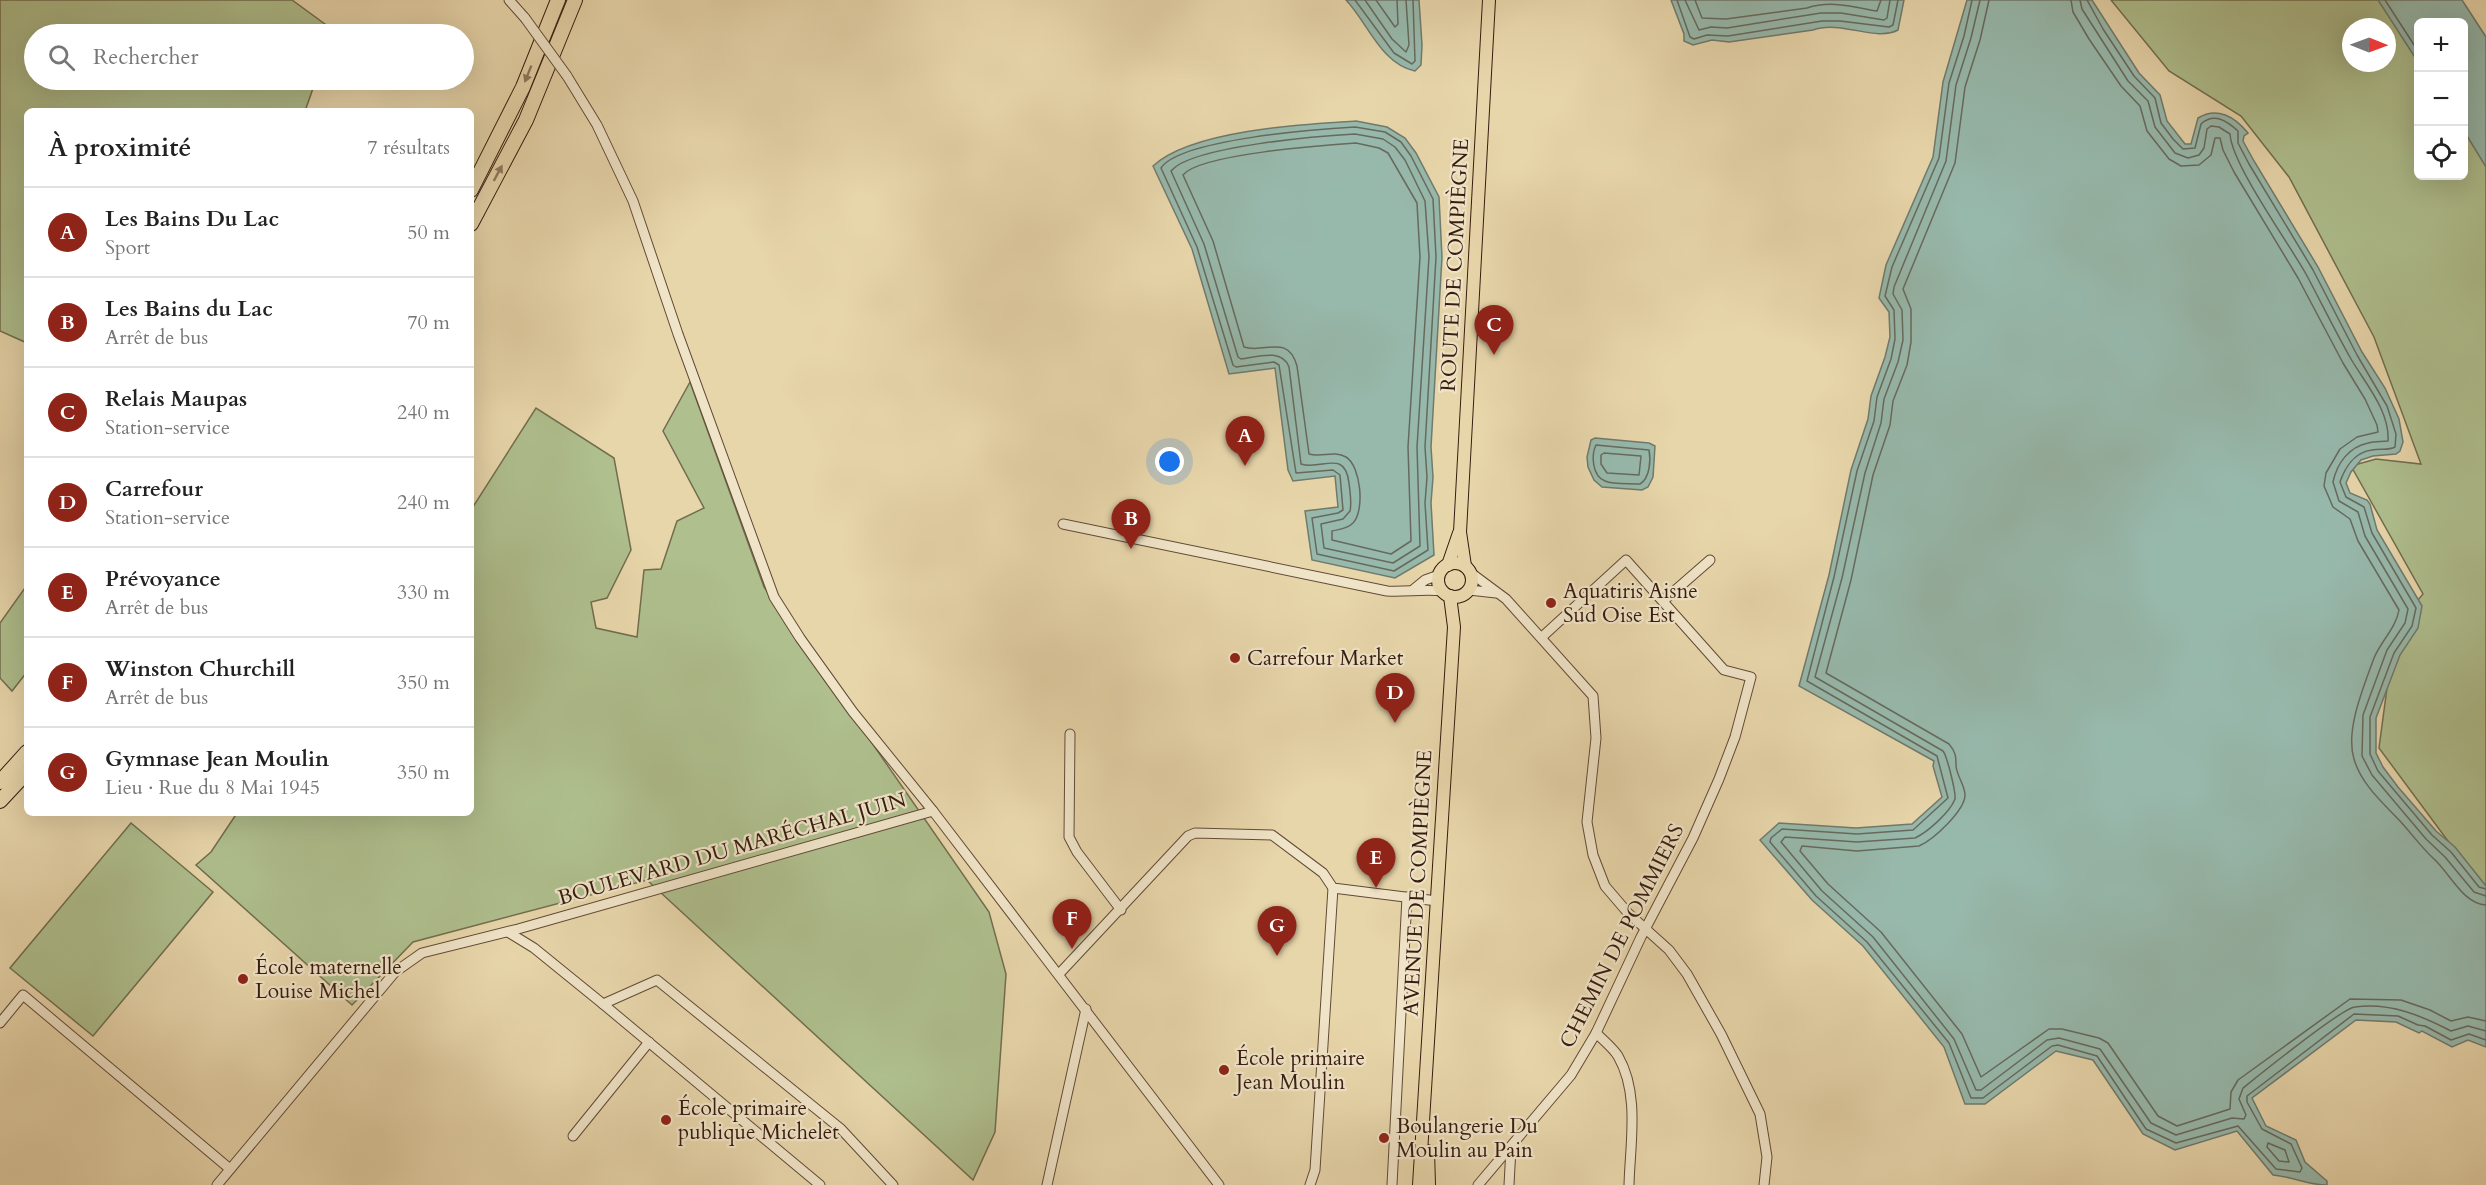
<!DOCTYPE html>
<html lang="fr">
<meta charset="utf-8">
<style>
:root{--surface:#fff;--page:#f6f6f6;--text:#222;--muted:#767676;--line:#e0e0e0;--accent:#8f2418}
body{margin:0;font-family:Cardo,serif;background:var(--page);color:var(--text)}
.controls{position:absolute;right:18px;top:18px;display:grid;overflow:hidden;border-radius:9px;box-shadow:0 6px 24px #0002}
.controls button{width:54px;height:54px;display:grid;place-items:center;padding:0;border:0;border-bottom:2px solid var(--line);background:var(--surface);color:var(--text);font:30px sans-serif}
.compass{position:absolute;left:2342px;top:18px;width:54px;height:54px;border-radius:50%;background:var(--surface);box-shadow:0 6px 24px #0002;rotate:91deg}
.you{position:absolute;left:1170px;top:462px;width:21px;height:21px;margin:-15px;border:4px solid #fff;border-radius:50%;background:#1a73e8;box-shadow:0 0 0 9px #1a73e833}
.badge{display:grid;place-items:center;width:39px;height:39px;border-radius:50%;background:var(--accent);color:#fff;font-size:20px;font-weight:700}
.pin{position:absolute;translate:-50% -50px;filter:drop-shadow(0 2px 3px #0008)}
.pin::after{content:'';position:absolute;top:32px;width:21px;height:18px;background:inherit;clip-path:polygon(0 0,100% 0,50% 100%)}
.list{margin:0;padding:0;list-style:none}
h2{display:flex;justify-content:space-between;align-items:center;height:78px;margin:0;padding:0 24px;font-size:26px}
h2 small{font-size:20px;font-weight:400;color:var(--muted)}
.list li{display:grid;grid-template-columns:39px 1fr auto;gap:18px;align-items:center;box-sizing:border-box;height:90px;padding:0 24px;border-top:2px solid var(--line)}
.list b{display:block;font-size:22px;white-space:nowrap}
.list p{margin:0;font-size:20px;white-space:nowrap;color:var(--muted)}
.list em{font-size:20px;font-style:normal;color:var(--muted)}
.icon{flex:none;width:33px;height:33px;fill:none;stroke:currentColor;stroke-width:2;stroke-linecap:round;stroke-linejoin:round}
.map{position:relative;flex:none;width:2486px;height:1185px;overflow:hidden}
.search{position:absolute;background:var(--surface);box-shadow:0 6px 24px #0002;left:24px;top:24px;width:450px;height:66px;display:flex;align-items:center;gap:15px;box-sizing:border-box;padding:0 21px;border-radius:33px;color:var(--muted);font-size:22px}
.panel{position:absolute;background:var(--surface);box-shadow:0 6px 24px #0002;left:24px;top:108px;width:450px;height:708px;border-radius:9px}
.map>svg:first-child{display:block}
</style>
<div class="map">
<svg width="2486" height="1185" viewBox="0 0 2486 1185">
<rect width="100%" height="100%" fill="#e8d6ab"/>
<filter id="stains"><feTurbulence type="fractalNoise" baseFrequency=".00333" numOctaves="4"/><feColorMatrix values="0 0 0 0 .2 0 0 0 0 .09 0 0 0 0 .02 0 0 0 .5 -.17"/></filter>
<radialGradient id="worn" r=".72"><stop offset=".6" stop-color="#630" stop-opacity="0"/><stop offset="1" stop-color="#630" stop-opacity=".3"/></radialGradient>
<g fill="#afbf8e" stroke="#726d4e" stroke-width="1.5" fill-rule="evenodd">
<path d="M0,0H292L333,30L331,34H34V80H316L305,111H27V343L0,331Z"/>
<path d="M2111,0H2436L2418,22V176H2464V57L2486,95V886L2465,864L2379,748L2395,628L2423,594L2351,466L2376,459L2421,464L2374,337L2289,177L2241,116L2169,71ZM2351,27H2387V63H2351Z"/>
<path d="M690,382L764,587L989,912L1006,974L995,1132L973,1180L647,880L413,942L352,1005L196,865L211,852L237,813H471V510L536,408L614,458L631,550L607,598L591,602L596,628L637,637L644,570L661,569L677,521L704,508L663,431Z"/>
<path d="M27,585V672L12,691L0,678V623Z"/>
<path d="M131,823L213,892L93,1036L10,968Z"/>
</g>
<g fill="#97b9ac" stroke="#707a6d" stroke-width="1.5">
<path d="M1346,0H1419L1422,45L1421,65L1415,71C1381,64 1368,23 1346,0Z"/>
<path d="M1671,0H1904L1898,30C1876,42 1841,20 1813,30L1729,42L1712,40L1693,45L1684,41V34Z"/>
<path d="M1967,0H2092L2139,73L2160,95L2167,121L2185,144H2191L2198,118C2217,106 2235,117 2248,133L2244,136L2243,141L2254,161L2318,267L2362,352L2385,388L2399,419L2403,442L2400,451L2396,454L2373,456L2361,460L2351,472L2346,483L2350,493L2367,500L2370,504L2377,530L2422,606L2418,628L2400,655L2376,718V753L2383,767L2398,787L2436,831L2455,847L2486,886V1047L2468,1040L2452,1047L2422,1031L2419,1033L2396,1022L2356,1020L2252,1098L2266,1126L2296,1140L2305,1162L2327,1181V1185C2308,1185 2294,1177 2273,1175L2237,1131L2175,1150L2143,1134L2093,1060L2056,1051L1985,1104H1965L1944,1047L1863,946L1812,900L1760,840L1779,823L1856,828L1912,824L1942,797L1933,766L1934,761L1799,686L1829,575L1851,470L1868,419L1871,396L1885,357L1890,337L1889,312L1879,298L1886,265L1933,157L1943,82Z"/>
<path d="M2378,0H2462L2486,37V167L2464,131V22H2418V62Z"/>
<path d="M1356,121L1387,127L1405,138L1416,153L1439,197L1442,257L1431,447L1433,477L1431,503L1434,555L1395,578L1312,560L1305,511L1338,507L1335,476L1293,481L1288,470L1275,368L1229,374L1192,249L1153,166C1191,130 1304,124 1356,121Z"/>
<path d="M1595,438L1649,443L1655,446L1653,477L1648,487L1642,490L1602,487L1594,480L1588,467L1587,457L1591,440Z"/>
</g>
<g fill="none" stroke-linecap="round" stroke-linejoin="round">
<g stroke="#666a5e" stroke-width="1.5">
<path d="M1355,0L1394,53L1412,64L1415,61L1413,0"/>
<path d="M1365,0L1392,39L1406,52L1409,45L1406,0"/>
<path d="M1376,0L1395,27L1398,24L1397,0"/>
<path d="M1677,0L1690,37L1694,39L1707,35L1728,36L1822,21H1840L1889,27L1893,25L1898,0"/>
<path d="M1685,0L1699,30L1711,27L1727,28L1821,13H1841L1884,20L1887,18L1890,0"/>
<path d="M1695,0L1702,18L1726,19L1807,8C1831,0 1853,7 1877,11L1881,0"/>
<path d="M1972,0L1964,36L1949,83L1939,158L1892,267L1885,296L1894,310L1895,339L1891,359L1877,397L1874,421L1857,471L1834,577L1807,681L1937,756L1948,798L1913,830L1857,834L1782,829L1771,838L1770,842L1816,896L1867,942L1949,1043L1971,1098H1983L2052,1046L2058,1045L2097,1056L2146,1129L2176,1143L2238,1126L2276,1169L2300,1172L2302,1168L2291,1144L2262,1129L2247,1102V1096L2354,1014L2398,1016L2418,1025L2425,1026L2451,1040L2469,1034L2486,1040"/>
<path d="M1980,0L1971,38L1956,85L1946,161L1894,287L1893,294L1902,310L1903,340L1898,362L1884,399L1881,423L1865,473L1842,578L1815,677L1943,751C1947,756 1956,792 1955,799C1950,812 1928,832 1915,838L1857,842L1785,837L1781,842L1822,891L1873,937L1954,1039L1976,1090H1981L2047,1040L2059,1038L2100,1049L2151,1123L2176,1135L2232,1118L2244,1119L2246,1115L2239,1099L2243,1088C2258,1076 2342,1008 2355,1007C2390,1002 2422,1016 2451,1031L2468,1026L2486,1031"/>
<path d="M1989,0L1980,40L1965,87L1955,163L1903,289L1911,309V342L1907,365L1893,401L1890,425L1873,475L1851,580L1826,673L1949,744C1956,752 1956,757 1956,766C1957,776 1964,784 1965,794C1966,810 1933,840 1919,846L1857,851L1802,846L1800,851L1828,884L1881,932L1962,1034L1981,1077L2049,1029H2062L2099,1038L2108,1043L2158,1116L2177,1126L2230,1109L2231,1092L2238,1080L2350,999L2401,1000L2430,1010L2451,1021L2468,1017L2486,1021"/>
<path d="M2071,0L2073,12L2089,39L2121,86L2140,106L2147,131L2169,159L2181,166L2199,165L2211,155L2215,138H2220L2223,150L2234,172L2298,278L2343,363L2365,399L2377,425L2378,432L2357,437L2340,449L2326,473L2324,486L2333,507L2350,519L2358,541L2399,610C2396,628 2381,641 2374,658C2364,686 2345,730 2354,759C2361,784 2383,803 2400,821C2412,834 2421,847 2433,858C2450,873 2463,904 2486,905"/>
<path d="M2080,0L2082,9L2128,81L2148,101L2155,127L2175,153L2188,158L2199,155L2204,148L2207,129L2211,126L2219,127L2230,134C2232,165 2288,242 2306,274C2321,302 2335,331 2351,359C2365,383 2390,411 2388,441C2382,442 2375,441 2368,443C2349,447 2337,463 2333,482L2339,501L2358,512L2365,536L2408,609L2405,623L2387,650L2363,715L2362,756L2372,775L2426,839L2445,857L2474,892L2486,896"/>
<path d="M2087,0L2103,29L2134,76L2155,98L2161,123L2173,139L2183,149L2195,148L2201,124C2214,112 2227,121 2238,131V143L2249,164L2313,270L2357,355L2387,406L2396,434L2395,447C2388,451 2380,448 2372,450C2355,452 2345,467 2340,482L2346,497L2364,507L2372,533L2416,608L2412,626L2394,653L2370,717V754L2378,771L2394,790L2432,835L2451,852L2479,887L2486,889"/>
<path d="M2385,0L2418,51"/>
<path d="M1355,127L1385,132L1401,142L1411,156L1433,199L1436,257L1425,447L1427,477L1425,503L1428,550L1394,571L1317,554L1312,518L1338,513L1343,510L1340,475L1333,470L1296,473L1279,365L1274,362L1236,367L1233,365L1197,247L1161,168C1180,139 1320,129 1355,127Z"/>
<path d="M1355,134L1383,139L1395,147L1405,160L1425,201L1429,257L1417,447L1420,546L1393,563L1324,548L1321,524L1343,519L1350,511C1352,502 1350,492 1349,483C1345,448 1321,471 1301,464L1289,367C1282,348 1257,357 1241,359L1238,357L1204,244L1171,171C1191,146 1321,136 1355,134Z"/>
<path d="M1356,143L1379,148L1388,153L1417,203L1420,257L1408,447L1411,541L1391,554L1332,540V531C1340,529 1347,529 1353,523C1365,511 1361,466 1346,457C1334,450 1321,458 1309,454L1297,366C1288,333 1264,354 1244,347L1213,241L1183,175C1199,154 1326,145 1356,143Z"/>
<path d="M1596,445L1649,450C1651,460 1650,478 1640,484C1630,483 1614,485 1605,481C1592,476 1591,455 1596,445Z"/>
<path d="M1604,453L1641,456L1639,475L1607,473L1601,464V455Z"/>
<path d="M2268,1143L2285,1150L2289,1162L2279,1161L2267,1147Z"/>
</g>
<defs>
<g id="minor">
<path d="M509,0L525,18"/>
<path d="M567,76L597,125L633,201L678,334L774,597L800,638L853,712L933,811"/>
<path d="M1063,524L1387,591C1406,592 1424,589 1443,591"/>
<path d="M1471,573L1506,599L1593,696L1596,738L1587,822L1593,855L1605,886L1628,913L1669,950L1687,974L1721,1034L1760,1114L1767,1157L1764,1185"/>
<path d="M1414,589L1425,580L1439,575"/>
<path d="M1469,590L1496,593"/>
<path d="M1663,601L1710,560"/>
<path d="M1070,734L1069,837L1077,852L1121,910"/>
<path d="M508,932L534,948L603,1004L820,1185"/>
<path d="M1059,974L1188,836L1195,833L1272,835L1323,873L1333,888L1437,901"/>
<path d="M603,1004L657,980L841,1129L893,1185"/>
<path d="M0,1023L23,995L230,1169"/>
<path d="M1596,1033C1603,1040 1613,1048 1618,1056C1640,1094 1630,1144 1629,1185"/>
<path d="M573,1136L649,1042"/>
<path d="M217,1185L395,972L422,953L518,929L933,811L1219,1185"/>
<path d="M1047,1185L1086,1009"/>
<path d="M1310,1185L1315,1170L1333,888"/>
<path d="M1392,1185L1407,897"/>
<path d="M1478,1185L1571,1075L1596,1033L1641,937L1693,838L1719,779L1735,737L1751,677L1724,670L1626,560L1542,637"/>
<path d="M1509,1185L1511,1148"/>
</g>
<g id="major">
<circle cx="1455" cy="580" r="17"/>
<path d="M1448,565L1459,533"/>
<path d="M1465,566L1460,532L1489,0"/>
<path d="M1428,1151L1429,1185"/>
<path d="M1419,1185L1451,675L1454,627L1450,596"/>
</g>
<g id="highway">
<path d="M471,190L523,87L558,0"/>
<path d="M471,224L526,120L575,0"/>
<path d="M0,782L27,752"/>
<path d="M0,801L27,772"/>
</g>
</defs>
<use href="#minor" stroke="#624a36" stroke-width="11"/>
<use href="#major" stroke="#361b0f" stroke-width="14"/>
<use href="#highway" stroke="#361b0f" stroke-width="16"/>
<use href="#minor" stroke="#f0e4c8" stroke-width="9"/>
<use href="#major" stroke="#e8d6ab" stroke-width="12"/>
<use href="#highway" stroke="#e8d6ab" stroke-width="14"/>
<defs>
<path id="minor-bridge" d="M525,18L567,76"/>
</defs>
<use href="#minor-bridge" stroke="#624a36" stroke-width="11" stroke-linecap="butt"/>
<use href="#minor-bridge" stroke="#f0e4c8" stroke-width="9"/>
</g>
<defs><path id="oneway-solid" d="M-6-.8H1V-3.2L6.5 0L1 3.2V.8H-6Z" transform="scale(1.5)"/></defs>
<g fill="#8f785d">
<use href="#oneway-solid" transform="translate(528 74) rotate(112)"/>
<use href="#oneway-solid" transform="translate(498 173) rotate(-62)"/>
</g>
<g fill="#8f2418" stroke="#f0e4c8" stroke-width="2">
<circle cx="1551" cy="603" r="6"/>
<circle cx="1235" cy="658" r="6"/>
<circle cx="243" cy="979" r="6"/>
<circle cx="1224" cy="1070" r="6"/>
<circle cx="666" cy="1120" r="6"/>
<circle cx="1384" cy="1138" r="6"/>
</g>
<g text-anchor="middle" dominant-baseline="central" stroke-width="4.5" stroke-linejoin="round" paint-order="stroke">
<g font-size="21" fill="#361b0f" stroke="#f0e4c8">
<text transform="translate(1455 265) rotate(-87)">ROUTE DE COMPIÈGNE</text>
<text transform="translate(732 849) rotate(-16)">BOULEVARD DU MARÉCHAL JUIN</text>
<text transform="translate(1418 883) rotate(-87)">AVENUE DE COMPIÈGNE</text>
<text transform="translate(1622 936) rotate(-63)">CHEMIN DE POMMIERS</text>
</g>
<g font-size="21" fill="#361b0f" stroke="#f0e4c8" text-anchor="start">
<text x="1563" y="591">Aquatiris Aisne<tspan x="1563" dy="24">Sud Oise Est</tspan></text>
<text x="1247" y="658">Carrefour Market</text>
<text x="255" y="967">École maternelle<tspan x="255" dy="24">Louise Michel</tspan></text>
<text x="1236" y="1058">École primaire<tspan x="1236" dy="24">Jean Moulin</tspan></text>
<text x="678" y="1108">École primaire<tspan x="678" dy="24">publique Michelet</tspan></text>
<text x="1396" y="1126">Boulangerie Du<tspan x="1396" dy="24">Moulin au Pain</tspan></text>
</g>
</g>
<rect width="100%" height="100%" filter="url(#stains)"/>
<rect width="100%" height="100%" fill="url(#worn)"/>
</svg>
<div class="controls">
<button>+</button>
<button>−</button>
<button><svg class="icon" aria-label="locate" viewBox="0 0 24 24"><circle cx="12" cy="12" r="6"/><path d="M12 2v4M12 18v4M2 12h4M18 12h4"/></svg></button>
</div>
<svg class="compass" viewBox="-18 -18 36 36"><path d="M0-13l5 13h-10z" fill="#e53935"/><path d="M0 13l5-13h-10z" fill="#767676"/></svg>
<div class="you"></div>
<div class="pin badge" style="left:1245px;top:466px">A</div>
<div class="pin badge" style="left:1131px;top:549px">B</div>
<div class="pin badge" style="left:1494px;top:355px">C</div>
<div class="pin badge" style="left:1395px;top:723px">D</div>
<div class="pin badge" style="left:1376px;top:888px">E</div>
<div class="pin badge" style="left:1072px;top:949px">F</div>
<div class="pin badge" style="left:1277px;top:956px">G</div>
<div class="search"><svg class="icon" aria-label="search" viewBox="0 0 24 24"><circle cx="10" cy="10" r="6"/><path d="M15 15l6 6"/></svg>Rechercher</div>
<section class="panel">
<h2>À proximité<small>7 résultats</small></h2>
<ul class="list">
<li><span class="badge">A</span><div><b>Les Bains Du Lac</b><p>Sport</p></div><em>50 m</em></li>
<li><span class="badge">B</span><div><b>Les Bains du Lac</b><p>Arrêt de bus</p></div><em>70 m</em></li>
<li><span class="badge">C</span><div><b>Relais Maupas</b><p>Station-service</p></div><em>240 m</em></li>
<li><span class="badge">D</span><div><b>Carrefour</b><p>Station-service</p></div><em>240 m</em></li>
<li><span class="badge">E</span><div><b>Prévoyance</b><p>Arrêt de bus</p></div><em>330 m</em></li>
<li><span class="badge">F</span><div><b>Winston Churchill</b><p>Arrêt de bus</p></div><em>350 m</em></li>
<li><span class="badge">G</span><div><b>Gymnase Jean Moulin</b><p>Lieu · Rue du 8 Mai 1945</p></div><em>350 m</em></li>
</ul>
</section>
</div>
